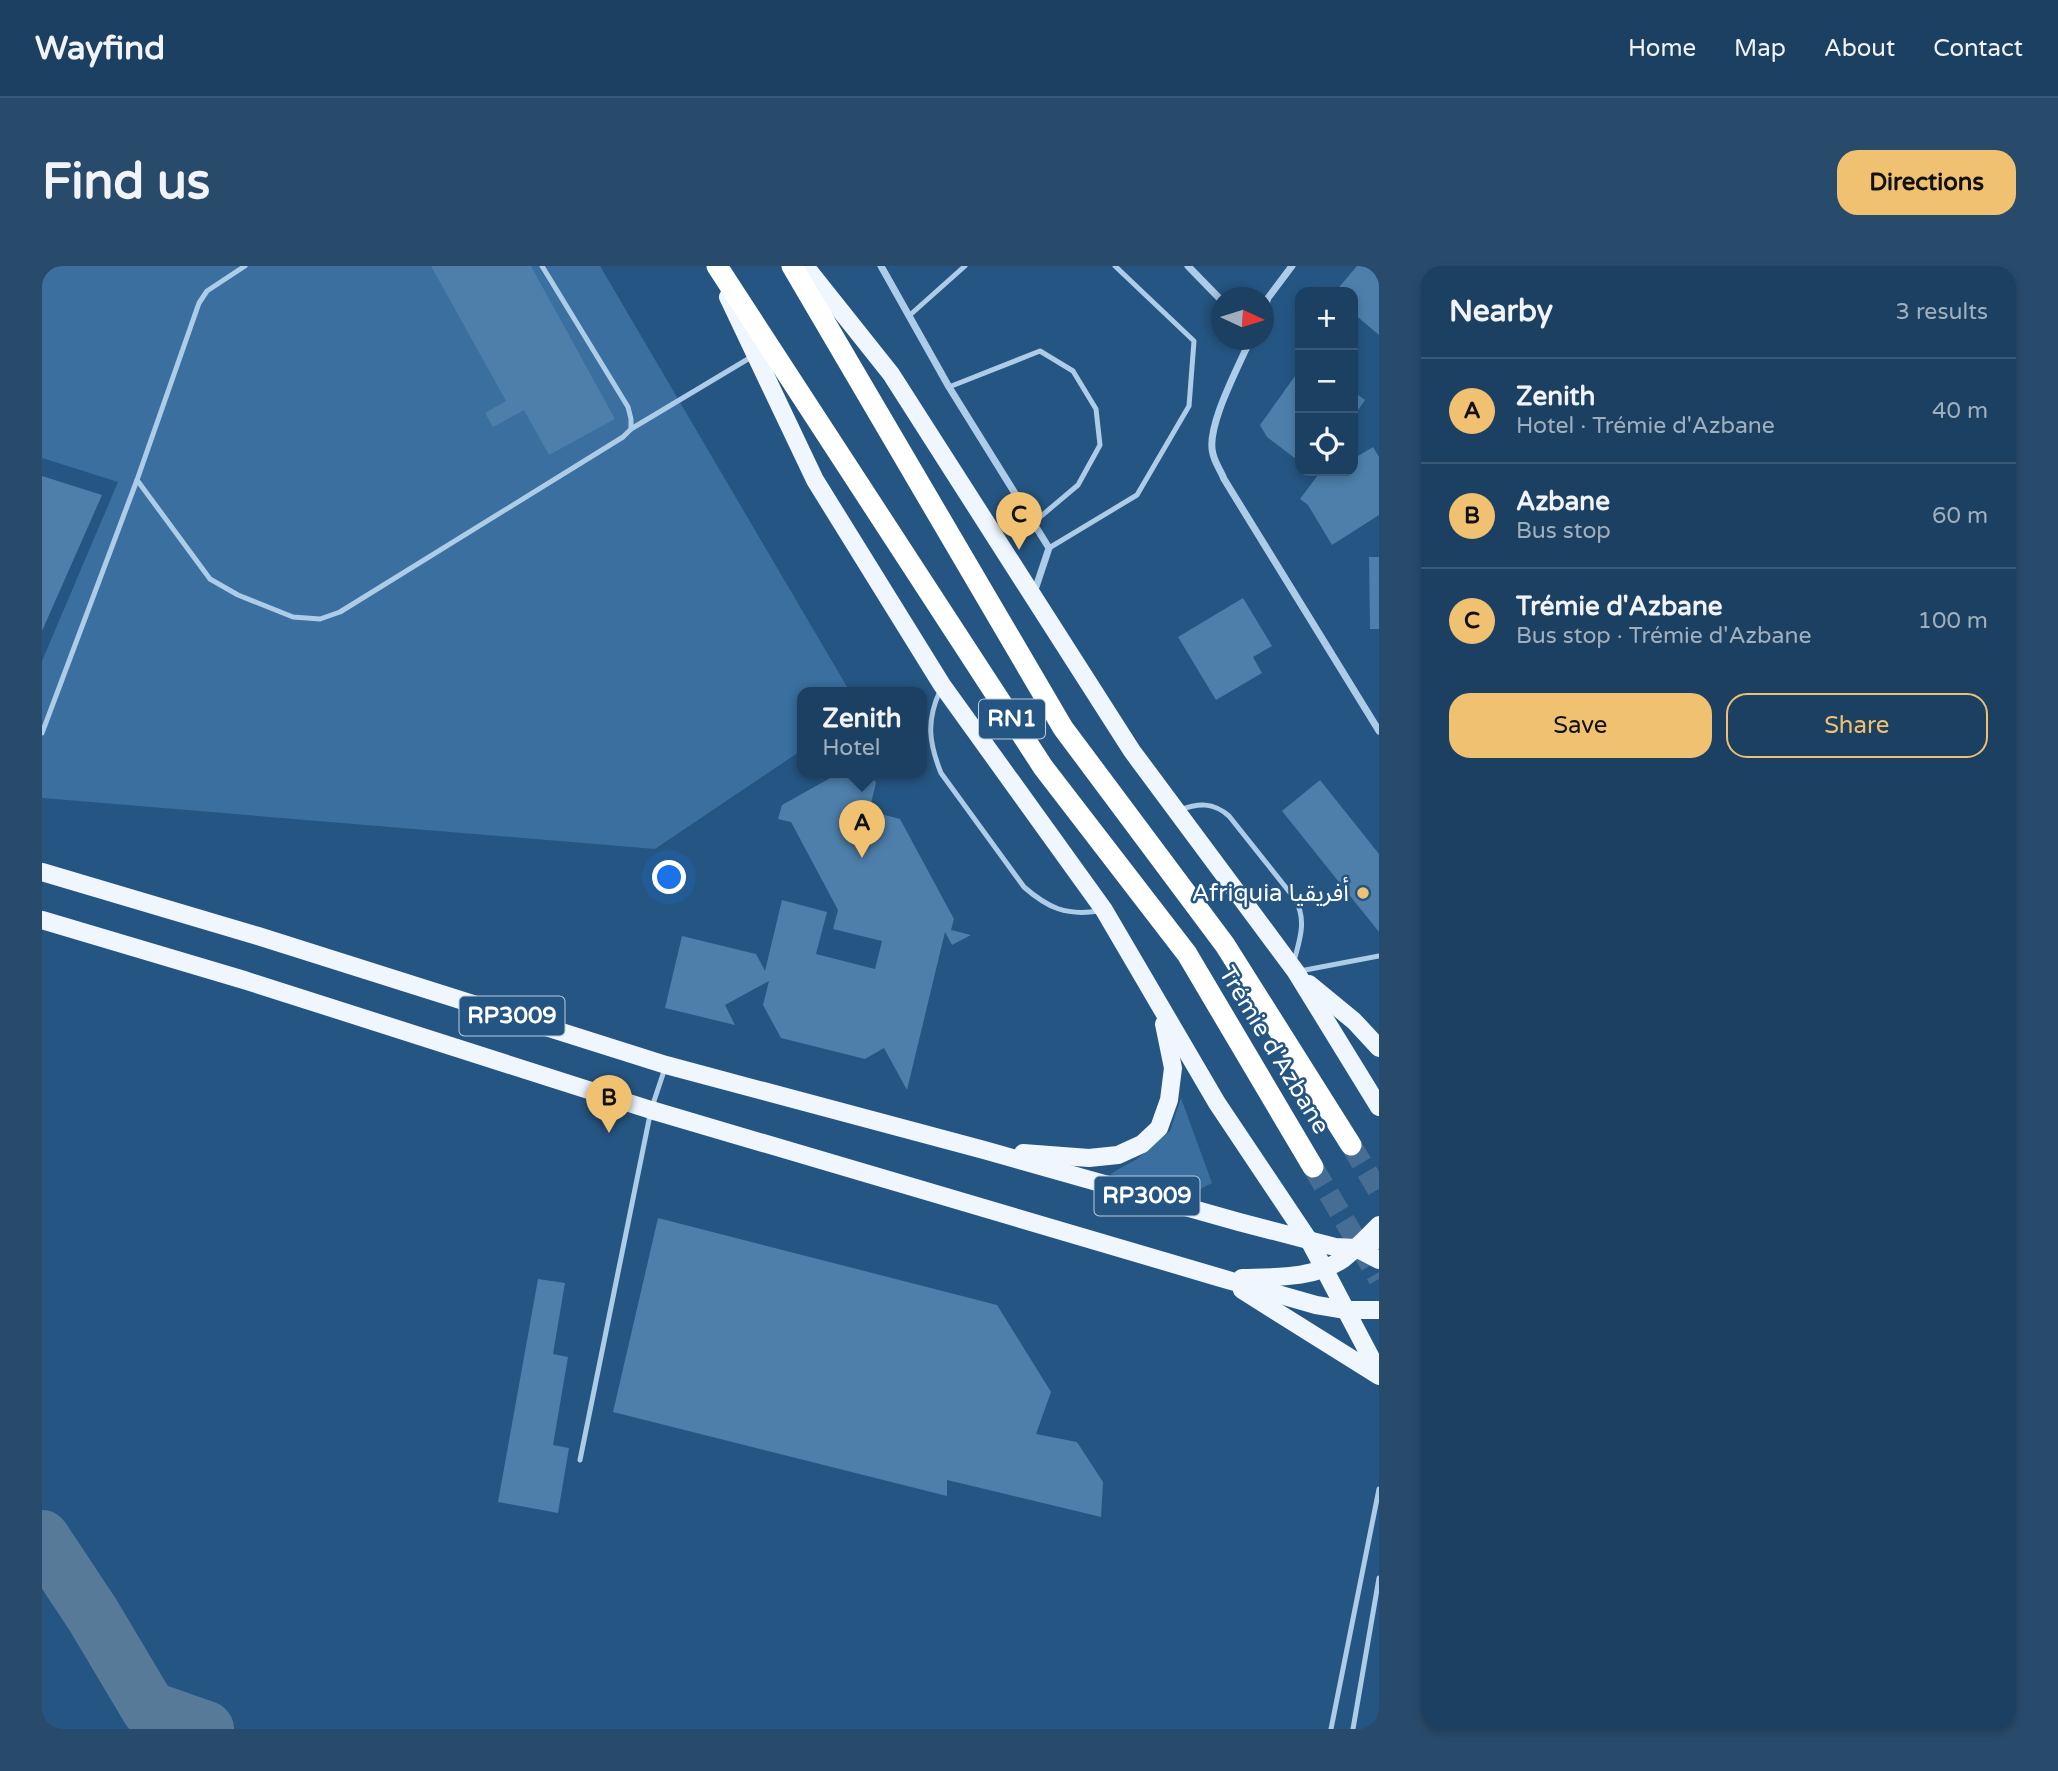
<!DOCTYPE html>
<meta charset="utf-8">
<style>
:root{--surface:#1c4062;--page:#294b6b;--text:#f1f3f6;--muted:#a0afbe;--line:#3a5977;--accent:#f0c171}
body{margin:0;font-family:"Varela Round","Noto Sans Arabic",sans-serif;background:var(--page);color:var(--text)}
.controls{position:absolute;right:21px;top:21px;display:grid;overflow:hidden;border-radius:14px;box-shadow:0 4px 10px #0003}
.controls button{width:63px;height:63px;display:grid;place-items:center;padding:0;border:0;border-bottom:2px solid var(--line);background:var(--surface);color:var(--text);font:35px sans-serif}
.compass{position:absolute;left:1169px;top:21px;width:63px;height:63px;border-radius:50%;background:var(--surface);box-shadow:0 4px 10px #0003;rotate:94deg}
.you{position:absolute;left:628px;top:612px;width:24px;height:24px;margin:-18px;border:5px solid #fff;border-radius:50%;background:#1a73e8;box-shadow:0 0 0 10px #1a73e833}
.badge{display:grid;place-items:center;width:46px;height:46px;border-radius:50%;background:var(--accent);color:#111;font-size:23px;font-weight:700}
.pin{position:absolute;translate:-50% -58px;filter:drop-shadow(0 2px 4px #0008)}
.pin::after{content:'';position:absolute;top:37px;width:24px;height:21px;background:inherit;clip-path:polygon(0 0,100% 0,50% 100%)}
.popup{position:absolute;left:755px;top:421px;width:130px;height:91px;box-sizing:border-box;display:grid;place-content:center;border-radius:14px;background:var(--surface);filter:drop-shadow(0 2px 5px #0005);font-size:23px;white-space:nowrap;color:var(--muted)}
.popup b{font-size:26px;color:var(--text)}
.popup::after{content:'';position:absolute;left:50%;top:100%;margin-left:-14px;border:14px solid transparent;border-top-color:var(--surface)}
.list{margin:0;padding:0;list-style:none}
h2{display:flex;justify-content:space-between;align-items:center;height:91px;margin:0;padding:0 28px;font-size:30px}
h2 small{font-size:23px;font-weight:400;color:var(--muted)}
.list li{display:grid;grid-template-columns:46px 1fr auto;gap:21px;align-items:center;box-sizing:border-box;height:105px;padding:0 28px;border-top:2px solid var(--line)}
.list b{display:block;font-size:26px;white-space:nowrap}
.list p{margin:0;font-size:23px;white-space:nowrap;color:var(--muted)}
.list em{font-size:23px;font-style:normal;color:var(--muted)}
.actions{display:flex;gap:14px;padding:21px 28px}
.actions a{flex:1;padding:16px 0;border:2px solid var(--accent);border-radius:21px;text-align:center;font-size:24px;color:var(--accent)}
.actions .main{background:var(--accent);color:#111}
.icon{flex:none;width:38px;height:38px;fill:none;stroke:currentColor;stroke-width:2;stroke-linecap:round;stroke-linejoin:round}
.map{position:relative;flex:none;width:1337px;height:1463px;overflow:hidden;border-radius:21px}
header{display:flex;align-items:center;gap:42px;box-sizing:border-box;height:98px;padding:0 35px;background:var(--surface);border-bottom:2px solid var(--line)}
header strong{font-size:33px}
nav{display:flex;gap:38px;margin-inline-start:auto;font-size:24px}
.intro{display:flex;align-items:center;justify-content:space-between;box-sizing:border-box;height:168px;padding:0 42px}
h1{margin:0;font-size:49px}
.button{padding:18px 32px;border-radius:21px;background:var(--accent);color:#111;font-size:24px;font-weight:700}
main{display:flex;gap:42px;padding:0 42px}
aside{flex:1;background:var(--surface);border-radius:21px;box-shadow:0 4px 10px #0003}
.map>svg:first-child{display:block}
</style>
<header>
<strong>Wayfind</strong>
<nav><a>Home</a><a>Map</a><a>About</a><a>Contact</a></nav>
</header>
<div class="intro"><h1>Find us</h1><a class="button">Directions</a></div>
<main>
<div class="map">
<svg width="1337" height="1463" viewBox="0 0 1337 1463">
<rect width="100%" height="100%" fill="#255582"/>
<g fill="#3a6f9f">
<path d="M0,0H558L808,426H760V484L613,583L0,532V395L76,216L0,192Z"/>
<path d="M1139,832L1170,917L1148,928L1068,908L1095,893L1128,865Z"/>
</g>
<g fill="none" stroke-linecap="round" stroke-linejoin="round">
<path stroke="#587a99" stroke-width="56" d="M0,1272L51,1349L107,1443L164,1463"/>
</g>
<g fill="#4d7faa">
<path d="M389,0H489L573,153L507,189L482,144L451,161L443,147L464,135Z"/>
<path d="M1315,0H1337V69L1311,47V26H1293Z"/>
<path d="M1258,103V196L1225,171L1218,159Z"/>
<path d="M1311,119L1316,129L1323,134L1316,144L1311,148Z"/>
<path d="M1331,181L1337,191V249L1290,279L1266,239L1258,233L1276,209L1270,205H1311V193Z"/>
<path d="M0,210L60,229L0,365Z"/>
<path d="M1327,291H1337V363H1328Z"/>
<path d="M1201,332L1230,380L1211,391L1220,407L1174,434L1136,371Z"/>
<path d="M799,506H828L834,517L827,545L858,553L912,653L909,664L929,669L910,679L903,666L865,824L842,782L823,793L739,772L721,739L727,715L683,739L693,759L623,742L640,670L714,688L723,705L740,634L785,646L774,688L833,703L840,675L791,663L796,644L749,556L736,553L740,539Z"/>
<path d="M1278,514L1337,588V666L1240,545Z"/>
<path d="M616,952L955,1039L1009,1126L994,1168L1035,1176L1061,1216L1059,1251L905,1214V1230L571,1146Z"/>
<path d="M496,1013L523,1017L511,1088L526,1091L511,1179L527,1182L516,1247L456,1236Z"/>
</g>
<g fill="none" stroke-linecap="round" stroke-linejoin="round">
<g stroke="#466e95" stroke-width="21" stroke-dasharray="21 10" stroke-linecap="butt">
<path d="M1309,879L1337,926"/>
<path d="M1271,901L1337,1013"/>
</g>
<g stroke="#adcce7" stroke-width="5">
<path d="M868,49L923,0"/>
<path d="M907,121L998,85L1031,105L1054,143L1058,179L1036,219L991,257"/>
<path d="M589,163L711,90"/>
<path d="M95,214L168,313L196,329L251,351L278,353L298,346L581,171L589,163V153L586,141L500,0"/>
<path d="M1007,282L1095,229L1147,140L1152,75L1073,0"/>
<path d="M898,425C884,455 887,477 899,507L982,621C1006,642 1024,650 1057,645"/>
<path d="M0,467L95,214L157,37L165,25L203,0"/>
<path d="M1137,544C1157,537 1171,536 1187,550L1253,633C1265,654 1258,673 1252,695"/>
<path d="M1258,705L1337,690"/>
<path d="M538,1194L609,844L623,802"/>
<path d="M1289,1463L1337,1223"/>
<path d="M1311,1463L1337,1312"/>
</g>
<g stroke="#adcce7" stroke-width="7">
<path d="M839,0L907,121L1007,282L992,327"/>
<path d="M1146,0L1180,35"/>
<path d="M1222,43L1226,32L1250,0"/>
<path d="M1208,74C1197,100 1163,162 1171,188C1173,197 1179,205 1182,213L1337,465"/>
</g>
<g stroke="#eff6fd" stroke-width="18">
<path d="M763,0L849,108L1090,485L1254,706L1337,841"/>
<path d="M686,31L773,214L900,419L1062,644L1175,837L1268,976L1337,1107"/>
<path d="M0,606L216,670L624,799L942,884L1197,956L1293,981L1314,982L1337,973"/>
<path d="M0,654L202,714L609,844L1179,1012L1274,1039L1304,1044H1337"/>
<path d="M1267,718L1312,755L1337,782"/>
<path d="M981,887L1047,892L1076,889L1100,878L1117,862L1127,834L1131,802L1122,758"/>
<path d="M1314,982L1337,994"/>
<path d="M1200,1012C1233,1011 1272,1013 1301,993C1314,983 1325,971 1337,959"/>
<path d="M1200,1024L1337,1110"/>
</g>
<g stroke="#fff" stroke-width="21">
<path d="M675,0L1001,501L1145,688L1271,901"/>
<path d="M750,0L1021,462L1183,679L1309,879"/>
</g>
</g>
<circle fill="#f0c171" stroke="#255582" stroke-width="2.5" cx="1321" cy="627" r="7"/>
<g text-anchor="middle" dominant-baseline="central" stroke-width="5" stroke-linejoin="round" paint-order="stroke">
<g fill="#255582" stroke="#beccda" stroke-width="2">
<rect x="937" y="433.5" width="66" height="39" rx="5"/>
<rect x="417.5" y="730.5" width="105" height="39" rx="5"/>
<rect x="1052.5" y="910.5" width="105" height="39" rx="5"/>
</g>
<g font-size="23" font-weight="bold" fill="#fff">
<text x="970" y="453">RN1</text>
<text x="470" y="750">RP3009</text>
<text x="1105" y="930">RP3009</text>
</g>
<g font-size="24" fill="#fff" stroke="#255582" text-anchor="end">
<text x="1307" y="627">Afriquia أفريقيا</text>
</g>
<g font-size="24" fill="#fff" stroke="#255582">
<text transform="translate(1232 784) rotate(59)">Trémie d'Azbane</text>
</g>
</g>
</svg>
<div class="controls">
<button>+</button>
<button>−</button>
<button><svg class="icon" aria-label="locate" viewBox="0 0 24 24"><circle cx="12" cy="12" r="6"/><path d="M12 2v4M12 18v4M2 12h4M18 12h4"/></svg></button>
</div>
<svg class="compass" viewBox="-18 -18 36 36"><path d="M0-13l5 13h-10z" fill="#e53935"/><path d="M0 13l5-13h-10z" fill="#a0afbe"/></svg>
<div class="you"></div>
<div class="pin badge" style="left:820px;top:592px">A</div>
<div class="popup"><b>Zenith</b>Hotel</div>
<div class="pin badge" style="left:567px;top:867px">B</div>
<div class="pin badge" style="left:977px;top:284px">C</div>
</div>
<aside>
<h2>Nearby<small>3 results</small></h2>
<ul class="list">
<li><span class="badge">A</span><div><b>Zenith</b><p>Hotel · Trémie d'Azbane</p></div><em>40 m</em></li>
<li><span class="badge">B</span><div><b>Azbane</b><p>Bus stop</p></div><em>60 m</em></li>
<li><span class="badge">C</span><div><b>Trémie d'Azbane</b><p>Bus stop · Trémie d'Azbane</p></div><em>100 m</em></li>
</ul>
<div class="actions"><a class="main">Save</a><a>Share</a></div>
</aside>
</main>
